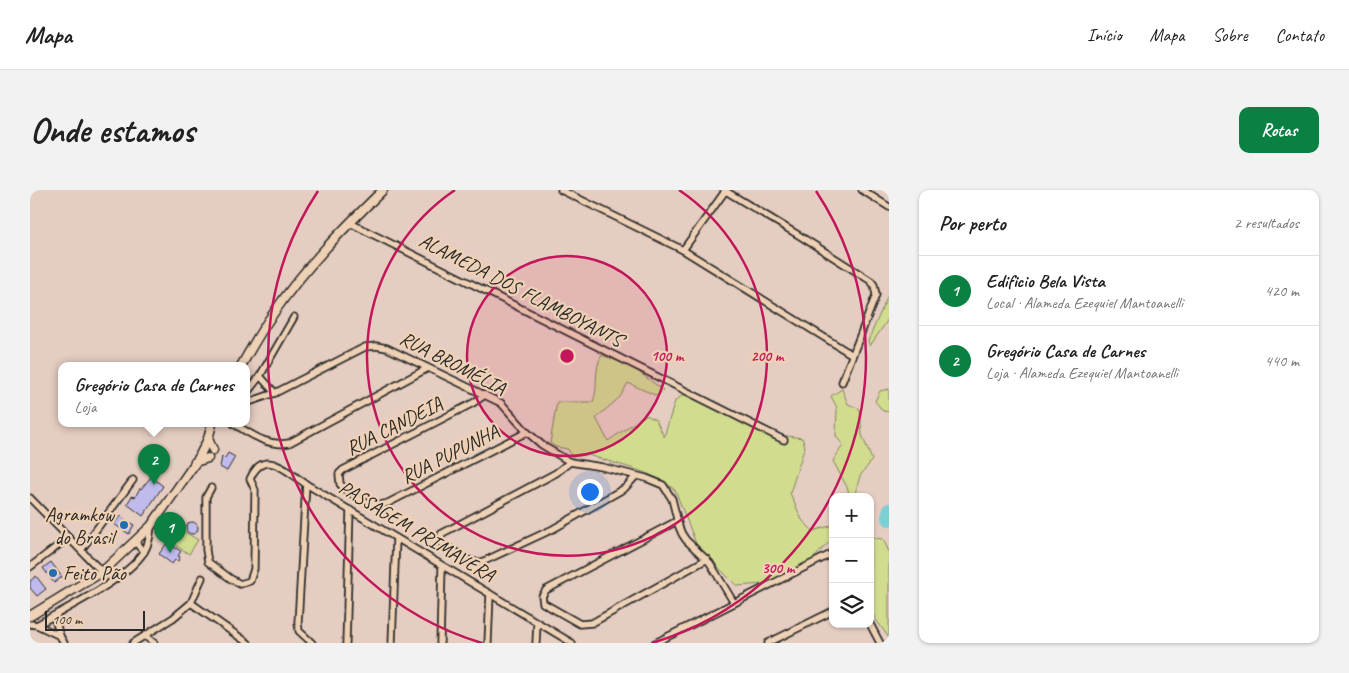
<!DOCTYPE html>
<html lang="pt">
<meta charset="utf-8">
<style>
:root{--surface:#fff;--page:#f2f2f2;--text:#222;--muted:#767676;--line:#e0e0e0;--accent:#0b8043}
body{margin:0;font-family:Caveat,sans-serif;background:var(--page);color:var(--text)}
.controls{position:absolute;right:15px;bottom:15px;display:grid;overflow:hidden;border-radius:10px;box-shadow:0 1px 4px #0004}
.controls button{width:45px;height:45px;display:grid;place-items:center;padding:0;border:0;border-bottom:1px solid var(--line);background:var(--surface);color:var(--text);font:25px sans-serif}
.scale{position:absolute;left:15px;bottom:12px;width:100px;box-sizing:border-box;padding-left:5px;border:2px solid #2b2b2b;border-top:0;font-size:14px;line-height:18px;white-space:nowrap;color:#2b2b2b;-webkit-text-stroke:4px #efd2b6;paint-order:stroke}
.you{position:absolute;left:559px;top:301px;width:18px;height:18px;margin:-12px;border:4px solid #fff;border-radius:50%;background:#1a73e8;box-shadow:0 0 0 8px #1a73e833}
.badge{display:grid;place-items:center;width:32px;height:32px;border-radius:50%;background:var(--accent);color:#fff;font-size:16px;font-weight:700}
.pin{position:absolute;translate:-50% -41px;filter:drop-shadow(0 1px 2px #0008)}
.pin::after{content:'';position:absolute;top:26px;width:18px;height:15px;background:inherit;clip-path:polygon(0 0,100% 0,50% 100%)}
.popup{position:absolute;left:28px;top:172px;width:192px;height:65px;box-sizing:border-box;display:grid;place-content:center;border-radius:10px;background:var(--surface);filter:drop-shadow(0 1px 4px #0005);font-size:16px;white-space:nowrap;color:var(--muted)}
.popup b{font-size:19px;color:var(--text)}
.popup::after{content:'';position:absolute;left:50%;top:100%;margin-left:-10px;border:10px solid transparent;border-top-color:var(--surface)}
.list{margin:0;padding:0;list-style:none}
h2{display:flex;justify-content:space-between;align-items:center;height:65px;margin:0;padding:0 20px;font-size:21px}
h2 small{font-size:16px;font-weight:400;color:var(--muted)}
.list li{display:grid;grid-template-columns:32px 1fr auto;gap:15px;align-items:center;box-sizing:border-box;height:70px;padding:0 20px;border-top:1px solid var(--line)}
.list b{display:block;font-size:19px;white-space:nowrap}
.list p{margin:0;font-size:16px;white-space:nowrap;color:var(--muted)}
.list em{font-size:16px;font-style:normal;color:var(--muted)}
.icon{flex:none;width:28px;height:28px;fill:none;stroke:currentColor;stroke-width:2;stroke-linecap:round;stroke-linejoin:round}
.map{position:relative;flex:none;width:859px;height:453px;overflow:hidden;border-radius:10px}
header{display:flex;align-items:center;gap:30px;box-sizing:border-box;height:70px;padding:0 25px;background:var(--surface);border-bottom:1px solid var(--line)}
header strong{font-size:24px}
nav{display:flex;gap:28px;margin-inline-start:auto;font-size:18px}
.intro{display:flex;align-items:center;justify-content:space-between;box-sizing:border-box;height:120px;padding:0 30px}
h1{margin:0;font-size:35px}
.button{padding:12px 22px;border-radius:10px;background:var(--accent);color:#fff;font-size:18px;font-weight:700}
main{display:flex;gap:30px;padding:0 30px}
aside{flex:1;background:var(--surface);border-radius:10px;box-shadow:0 1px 4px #0004}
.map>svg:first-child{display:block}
</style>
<header>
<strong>Mapa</strong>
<nav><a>Início</a><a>Mapa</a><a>Sobre</a><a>Contato</a></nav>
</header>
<div class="intro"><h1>Onde estamos</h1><a class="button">Rotas</a></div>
<main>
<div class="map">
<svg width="859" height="453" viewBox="0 0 859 453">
<rect width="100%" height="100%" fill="#e6cdc1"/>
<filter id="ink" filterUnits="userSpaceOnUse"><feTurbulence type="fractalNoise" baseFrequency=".02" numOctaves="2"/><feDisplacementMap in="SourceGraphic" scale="10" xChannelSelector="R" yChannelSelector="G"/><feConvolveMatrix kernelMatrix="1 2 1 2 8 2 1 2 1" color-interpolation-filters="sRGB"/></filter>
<g filter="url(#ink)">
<g fill="#d1dc8f" stroke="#7e845d">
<path d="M859,103V128L840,156L838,151Z"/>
<path d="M572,165L602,177L633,200L627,206L598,193L590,207L566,228L578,251L616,225L626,230L634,247L645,211L654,204L736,243L772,248L775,256L760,303L772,330L783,341L803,335V348L781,371L733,394L707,396L667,356L645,300L632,290L608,280L558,265L542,267L538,259L526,257L520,253L527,212H563C569,197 563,179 572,165Z"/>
<path d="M812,199L818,214L830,219L832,245L842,270L830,286L824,307H819L818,299L803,271L813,255L806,246L807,218L801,206Z"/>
<path d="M859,199V222L853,221L845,211L850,201Z"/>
<path d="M135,330L168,350L159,364L127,343Z"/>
<path d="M840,347L853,349L859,362V448L840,421Z"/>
</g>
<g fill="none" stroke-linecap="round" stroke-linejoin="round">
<path stroke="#7dcfd4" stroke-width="12" d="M859,319L857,326L859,330"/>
</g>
<g fill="#c0bbed" stroke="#2b2b2b">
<path d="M198,263L205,267L197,281L190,277L192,267L195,268Z"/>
<path d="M121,287L133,296L113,326L97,314L102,306L105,307L110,298L111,299Z"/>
<path d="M90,326L104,335L99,344L84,334Z"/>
<circle cx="162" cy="338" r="6"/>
<path d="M137,353L151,361L148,366L150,367L148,371L145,370L142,374L129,364Z"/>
<path d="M21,372L32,387L24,393L13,378Z"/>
<path d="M6,386L16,399L7,406L0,398V391Z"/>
</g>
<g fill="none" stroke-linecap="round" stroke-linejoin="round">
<defs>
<g id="street">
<path d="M531,0L653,60L821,164"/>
<path d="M694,0L770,46L841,91L844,95L846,105L812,192"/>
<path d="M832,0L859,17"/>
<path d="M320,33L754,250"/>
<path d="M653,60L696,0"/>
<path d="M230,186L245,203"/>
<path d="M216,204L230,186L264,127"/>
<path d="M455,205L443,213L313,280L309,284L310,294C316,301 336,314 346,315C350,316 354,314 358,313L497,242"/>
<path d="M216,213L245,203L335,157L346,156L357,158L471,213L497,242L512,255L540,272L572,277L616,288L633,295L642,309L649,337L652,344L656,350L680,373L704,413"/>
<path d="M204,234C221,244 238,257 259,253L398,178"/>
<path d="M540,272L526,283L411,344V353L438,370L450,373L523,339L595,298L606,286"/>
<path d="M276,294L268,433L269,441L282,453"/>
<path d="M181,298L176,307V360L178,372L201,389L210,394L220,391L224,379L225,300L220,289C234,257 256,281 276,294L542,453"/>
<path d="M0,308L72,382"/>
<path d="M647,331L516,400L512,406L513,413L550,434L562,433L677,369"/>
<path d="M105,352L114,362"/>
<path d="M51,360L103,290"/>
<path d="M0,377L38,348"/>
<path d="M161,413L218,453"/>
<path d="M24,426L30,446L34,453"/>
<path d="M0,434L7,435L14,431C44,414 95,390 114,362C119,354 120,345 121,336"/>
<path d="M840,434L850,453"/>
<path d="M7,435L30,446"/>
<path d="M115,446L124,453"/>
<path d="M103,453L143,428L161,413L172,388"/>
<path d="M316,453L320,320"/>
<path d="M362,453L366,348"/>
<path d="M410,453L412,376"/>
<path d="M458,453L460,404"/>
<path d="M506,453L507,433"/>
<path d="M625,453L803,363"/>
<path d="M738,453L803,421"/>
</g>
<g id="secondary">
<path d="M211,176C221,159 231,140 243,124C274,78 314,38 353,0"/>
<path d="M178,249L183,260"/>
<path d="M165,272L178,268"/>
<path d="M0,426L72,382L121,336L168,269L178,249L182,234"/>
</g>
</defs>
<use href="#street" stroke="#2b2b2b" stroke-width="9"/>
<use href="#secondary" stroke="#2b2b2b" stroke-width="11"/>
<use href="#street" stroke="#efd2b6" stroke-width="5.5"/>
<use href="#secondary" stroke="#efd2b6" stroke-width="8"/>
</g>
</g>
<circle cx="537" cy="166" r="100" fill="#c2185b" fill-opacity=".12"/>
<g fill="none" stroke="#c2185b" stroke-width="2.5">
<circle cx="537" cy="166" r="100"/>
<path d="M649 0A200 200 0 1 1 425 0"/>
<path d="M452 453A299 299 0 0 1 288 1M786 1A299 299 0 0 1 622 453"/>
</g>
<g fill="#1f6fb2" stroke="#efd2b6" stroke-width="2">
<circle cx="94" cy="335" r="5"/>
<circle cx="23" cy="383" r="5"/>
</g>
<g text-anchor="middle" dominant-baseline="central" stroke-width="4.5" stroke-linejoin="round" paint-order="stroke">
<g font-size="20" fill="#2b2b2b" stroke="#efd2b6">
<text transform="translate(491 100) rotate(27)">ALAMEDA DOS FLAMBOYANTS</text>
<text transform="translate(423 173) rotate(27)">RUA BROMÉLIA</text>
<text transform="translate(364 236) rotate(-27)">RUA CANDEIA</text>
<text transform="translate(420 264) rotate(-27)">RUA PUPUNHA</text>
<text transform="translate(387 341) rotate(31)">PASSAGEM PRIMAVERA</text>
</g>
<g font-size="20" fill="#2b2b2b" stroke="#efd2b6" text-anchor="end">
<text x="84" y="324">Agramkow<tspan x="84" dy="23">do Brasil</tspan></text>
<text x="33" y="383" text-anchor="start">Feito Pão</text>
</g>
</g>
<circle cx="537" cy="166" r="8" fill="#c2185b" stroke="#efd2b6" stroke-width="2.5"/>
<g font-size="15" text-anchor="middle" font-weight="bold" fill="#c2185b" stroke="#efd2b6" stroke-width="4.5" stroke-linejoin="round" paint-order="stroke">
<text x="637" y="171">100 m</text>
<text x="737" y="171">200 m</text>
<text x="748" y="383">300 m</text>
</g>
</svg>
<div class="controls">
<button>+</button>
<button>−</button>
<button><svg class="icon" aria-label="layers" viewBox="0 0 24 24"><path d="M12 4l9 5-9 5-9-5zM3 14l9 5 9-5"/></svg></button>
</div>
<div class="scale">100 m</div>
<div class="you"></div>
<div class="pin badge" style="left:140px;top:363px">1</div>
<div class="pin badge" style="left:124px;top:295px">2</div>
<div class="popup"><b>Gregório Casa de Carnes</b>Loja</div>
</div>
<aside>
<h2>Por perto<small>2 resultados</small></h2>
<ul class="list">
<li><span class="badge">1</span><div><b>Edificio Bela Vista</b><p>Local · Alameda Ezequiel Mantoanelli</p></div><em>420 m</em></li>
<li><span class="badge">2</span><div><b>Gregório Casa de Carnes</b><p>Loja · Alameda Ezequiel Mantoanelli</p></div><em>440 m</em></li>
</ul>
</aside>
</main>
